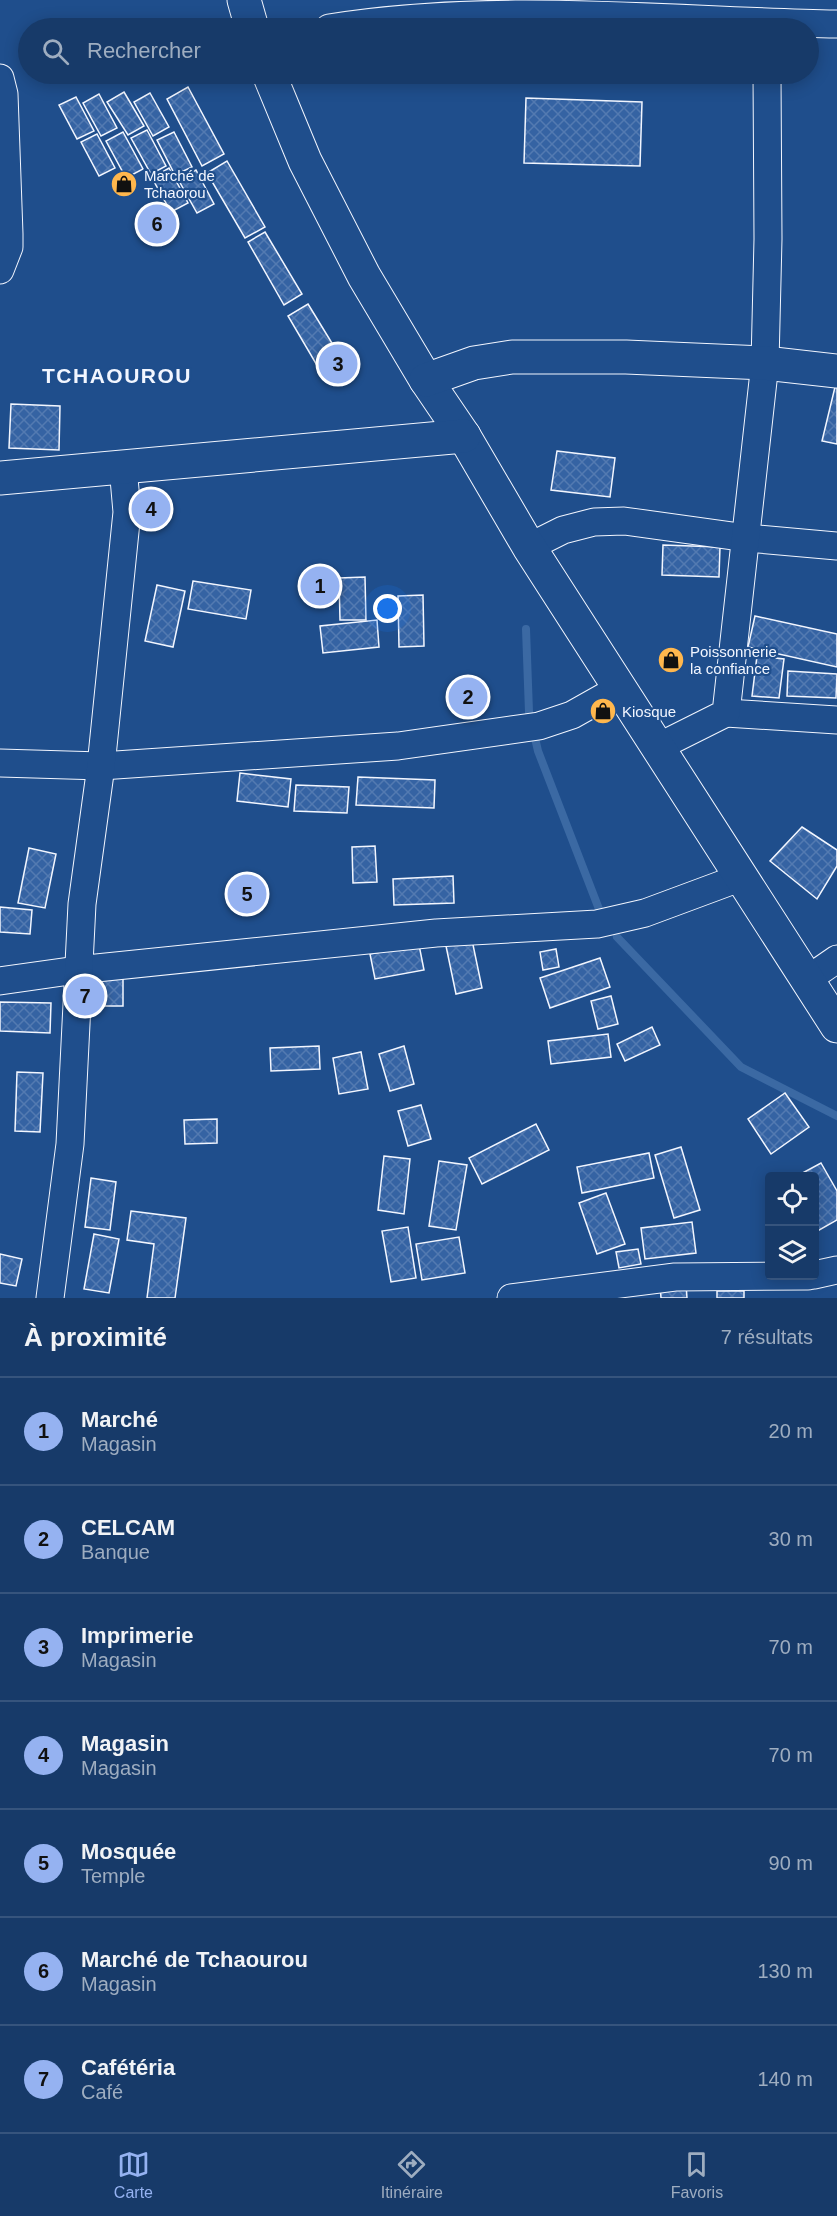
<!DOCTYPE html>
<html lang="fr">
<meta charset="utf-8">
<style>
:root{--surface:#173a69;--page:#244571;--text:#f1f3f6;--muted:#9eadc0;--line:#36547d;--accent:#95b2f1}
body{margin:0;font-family:Arial,sans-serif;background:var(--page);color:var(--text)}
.controls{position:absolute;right:18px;bottom:18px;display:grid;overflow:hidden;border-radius:6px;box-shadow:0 3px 15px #0003}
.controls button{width:54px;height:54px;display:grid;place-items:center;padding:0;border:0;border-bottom:2px solid var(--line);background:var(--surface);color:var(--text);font:30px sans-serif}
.you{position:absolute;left:388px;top:609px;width:21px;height:21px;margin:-15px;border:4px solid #fff;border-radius:50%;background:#1a73e8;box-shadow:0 0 0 9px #1a73e833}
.badge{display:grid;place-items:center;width:39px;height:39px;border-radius:50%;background:var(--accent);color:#111;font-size:20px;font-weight:700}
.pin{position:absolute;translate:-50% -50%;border:3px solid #fff;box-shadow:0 2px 6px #0006}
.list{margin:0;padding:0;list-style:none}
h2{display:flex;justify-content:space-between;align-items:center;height:78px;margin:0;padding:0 24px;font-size:26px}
h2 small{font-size:20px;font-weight:400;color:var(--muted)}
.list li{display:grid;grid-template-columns:39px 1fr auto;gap:18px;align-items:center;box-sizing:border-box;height:108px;padding:0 24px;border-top:2px solid var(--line)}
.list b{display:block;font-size:22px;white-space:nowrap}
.list p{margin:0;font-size:20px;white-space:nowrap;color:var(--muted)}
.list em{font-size:20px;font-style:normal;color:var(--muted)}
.icon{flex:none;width:33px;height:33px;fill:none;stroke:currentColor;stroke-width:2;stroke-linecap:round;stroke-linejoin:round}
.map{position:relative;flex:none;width:837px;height:1298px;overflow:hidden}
.search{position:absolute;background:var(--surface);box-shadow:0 3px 15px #0003;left:18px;right:18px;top:18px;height:66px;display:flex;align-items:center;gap:15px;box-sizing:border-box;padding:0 21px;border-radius:33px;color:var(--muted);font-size:22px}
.sheet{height:834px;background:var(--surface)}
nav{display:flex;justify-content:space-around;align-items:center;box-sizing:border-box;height:84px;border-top:2px solid var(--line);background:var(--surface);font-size:16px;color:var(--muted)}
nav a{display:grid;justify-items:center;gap:3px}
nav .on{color:var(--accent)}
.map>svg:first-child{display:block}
</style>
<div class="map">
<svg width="837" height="1298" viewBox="0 0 837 1298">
<defs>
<pattern id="building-cross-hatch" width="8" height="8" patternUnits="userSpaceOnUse" patternTransform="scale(1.5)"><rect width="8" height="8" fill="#3563a3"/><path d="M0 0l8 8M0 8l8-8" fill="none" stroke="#537ab1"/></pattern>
</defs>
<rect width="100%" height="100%" fill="#1f4e8c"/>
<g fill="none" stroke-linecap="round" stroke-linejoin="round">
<g stroke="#3b69a3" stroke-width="8">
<path d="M526,629L529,712L538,751L599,909"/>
<path d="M617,937L741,1067L837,1116"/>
</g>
</g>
<g fill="url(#building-cross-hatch)" stroke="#f2f6ff" stroke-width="1.5">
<path d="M188,87L224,154L202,166L167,99Z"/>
<path d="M124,92L144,126L128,135L107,102Z"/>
<path d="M150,93L169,127L153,136L134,102Z"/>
<path d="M99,94L117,128L101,136L83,103Z"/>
<path d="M76,97L94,131L77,139L59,105Z"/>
<path d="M526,98L642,102L640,166L524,163Z"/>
<path d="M147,130L166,166L151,174L131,138Z"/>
<path d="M123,132L143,169L126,178L106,141Z"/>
<path d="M174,132L192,167L175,175L157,140Z"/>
<path d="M97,134L115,168L99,176L81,142Z"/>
<path d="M227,161L265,227L245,238L207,173Z"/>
<path d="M169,168L188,203L171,212L152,178Z"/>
<path d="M196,170L214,204L197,213L178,179Z"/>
<path d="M265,232L302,294L284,305L248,242Z"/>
<path d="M308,304L346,366L325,379L288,316Z"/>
<path d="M835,387H837V444L822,441Z"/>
<path d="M11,404L60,406L59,450L9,448Z"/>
<path d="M557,451L615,458L610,497L551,490Z"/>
<path d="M663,545L720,547L719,577L662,575Z"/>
<path d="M365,577L366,620H340L339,578Z"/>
<path d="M193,581L251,590L246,619L188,609Z"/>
<path d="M157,585L185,591L173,647L145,641Z"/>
<path d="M423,595L424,646L399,647L398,596Z"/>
<path d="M755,616L837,634V667L748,647Z"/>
<path d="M377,620L379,647L323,653L320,626Z"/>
<path d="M757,656L784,659L779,698L752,696Z"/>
<path d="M788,671L837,674L836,698L787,696Z"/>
<path d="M240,773L291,779L288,807L237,801Z"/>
<path d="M358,777L435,780L434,808L356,805Z"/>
<path d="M296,785L349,787L347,813L294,811Z"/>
<path d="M802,827L837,850V866L817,899L770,861Z"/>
<path d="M375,846L377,882L353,883L352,847Z"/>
<path d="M29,848L56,854L45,908L18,903Z"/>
<path d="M453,876L454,903L394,905L393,879Z"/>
<path d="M0,907L32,910L30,934L0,932Z"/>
<path d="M472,940L482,988L456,994L446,946Z"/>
<path d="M419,945L424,970L375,979L370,954Z"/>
<path d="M556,949L559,967L543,970L540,952Z"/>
<path d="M600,958L610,987L550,1008L540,978Z"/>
<rect x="98" y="978" width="25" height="28"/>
<path d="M611,996L618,1024L598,1029L591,1001Z"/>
<path d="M0,1002L51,1003L50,1033L0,1031Z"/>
<path d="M652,1027L660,1045L625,1061L617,1044Z"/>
<path d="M608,1034L611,1057L551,1064L548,1041Z"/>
<path d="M319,1046L320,1069L271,1071L270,1048Z"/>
<path d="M404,1046L414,1084L390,1091L379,1054Z"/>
<path d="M361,1052L368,1089L339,1094L333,1058Z"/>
<path d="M17,1072L43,1073L40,1132L15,1131Z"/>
<path d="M785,1093L809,1127L771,1154L748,1119Z"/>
<path d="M421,1105L431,1139L408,1146L398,1111Z"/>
<path d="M217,1119V1143L185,1144L184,1120Z"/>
<path d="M536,1124L549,1150L482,1184L469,1158Z"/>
<path d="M681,1147L700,1210L674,1218L655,1155Z"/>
<path d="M649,1153L654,1178L582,1193L577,1167Z"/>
<path d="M384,1156L410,1159L404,1214L378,1210Z"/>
<path d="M439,1161L467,1165L456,1230L429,1226Z"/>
<path d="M821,1163L837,1191V1220L814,1233V1176H797Z"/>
<path d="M91,1178L116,1182L110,1230L85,1227Z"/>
<path d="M606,1193L625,1244L597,1254L579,1203Z"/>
<path d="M131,1211L186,1218L175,1298H147L154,1244L127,1240Z"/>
<path d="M692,1222L696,1253L645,1259L641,1228Z"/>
<path d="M408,1227L416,1278L391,1282L382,1231Z"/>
<path d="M94,1234L119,1239L109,1293L84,1289Z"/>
<path d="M459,1237L465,1273L422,1280L416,1244Z"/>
<path d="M638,1249L641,1264L619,1268L616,1252Z"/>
<path d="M0,1254L22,1259L16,1286L0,1283Z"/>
<path d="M660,1284H686L687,1298H661Z"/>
<rect x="717" y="1291" width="27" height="7"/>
</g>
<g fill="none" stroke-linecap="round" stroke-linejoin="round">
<defs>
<g id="minor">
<path d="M329,28C498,1 668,21 837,24"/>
<path d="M0,78L4,94L9,234V247L0,270"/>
<path d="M529,547L563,530L594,522L624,521L747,538L837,546"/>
<path d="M726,713L837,720"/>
<path d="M658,747L726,713L765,363L768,239L767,74"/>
<path d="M0,763L101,766L398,746L539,726L572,715L620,688"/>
<path d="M808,979L837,959"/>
<path d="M0,981L77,970L436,933L597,924L645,913L742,877"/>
<path d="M814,1275L837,1270"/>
<path d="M50,1298L70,1144L82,904L101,766L127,512L123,467"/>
<path d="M511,1298L675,1277L808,1276"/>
</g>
<g id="major">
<path d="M244,0L252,28"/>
<path d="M269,74L305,161L364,276L426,380L464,436L529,547L837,1026"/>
<path d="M426,380L474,363L512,357H626L765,363L837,371"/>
<path d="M0,478L464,436"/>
</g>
</defs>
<use href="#minor" stroke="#f2f6ff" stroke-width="29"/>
<use href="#major" stroke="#f2f6ff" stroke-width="35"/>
<use href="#minor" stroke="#1f4e8c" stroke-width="27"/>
<use href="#major" stroke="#1f4e8c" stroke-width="33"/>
</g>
<defs>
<symbol id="shop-disc" viewBox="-11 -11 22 22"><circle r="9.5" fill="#ffb74d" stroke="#1f4e8c"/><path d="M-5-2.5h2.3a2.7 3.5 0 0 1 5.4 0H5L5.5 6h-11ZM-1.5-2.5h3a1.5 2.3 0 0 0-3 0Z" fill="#111"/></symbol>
</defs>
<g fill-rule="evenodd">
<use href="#shop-disc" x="109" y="169" width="30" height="30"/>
<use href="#shop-disc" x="656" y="645" width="30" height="30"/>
<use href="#shop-disc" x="588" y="696" width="30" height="30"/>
</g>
<g text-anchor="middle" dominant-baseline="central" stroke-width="4.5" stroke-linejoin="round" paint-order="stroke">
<g font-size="15" fill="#f2f6ff" stroke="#1f4e8c" text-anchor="start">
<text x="144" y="175">Marché de<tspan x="144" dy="17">Tchaorou</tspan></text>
<text x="690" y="651">Poissonnerie<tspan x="690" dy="17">la confiance</tspan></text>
<text x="622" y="711">Kiosque</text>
</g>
<g font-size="21" font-weight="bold" letter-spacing="1.5" fill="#f2f6ff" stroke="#1f4e8c">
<text x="117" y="375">TCHAOUROU</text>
</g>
</g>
</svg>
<div class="controls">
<button><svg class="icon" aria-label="locate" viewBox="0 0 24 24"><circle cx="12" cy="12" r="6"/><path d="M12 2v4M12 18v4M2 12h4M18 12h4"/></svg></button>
<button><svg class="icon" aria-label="layers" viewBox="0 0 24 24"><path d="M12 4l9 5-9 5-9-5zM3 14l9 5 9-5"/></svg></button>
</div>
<div class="you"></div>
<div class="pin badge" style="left:320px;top:586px">1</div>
<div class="pin badge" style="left:468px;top:697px">2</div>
<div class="pin badge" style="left:338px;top:364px">3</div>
<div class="pin badge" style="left:151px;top:509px">4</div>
<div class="pin badge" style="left:247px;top:894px">5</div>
<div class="pin badge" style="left:157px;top:224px">6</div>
<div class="pin badge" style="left:85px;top:996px">7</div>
<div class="search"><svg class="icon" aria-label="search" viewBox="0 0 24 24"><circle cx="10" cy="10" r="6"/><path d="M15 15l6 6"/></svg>Rechercher</div>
</div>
<section class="sheet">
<h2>À proximité<small>7 résultats</small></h2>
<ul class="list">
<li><span class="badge">1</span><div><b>Marché</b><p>Magasin</p></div><em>20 m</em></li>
<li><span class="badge">2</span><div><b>CELCAM</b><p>Banque</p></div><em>30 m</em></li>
<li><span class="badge">3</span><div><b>Imprimerie</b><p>Magasin</p></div><em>70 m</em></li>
<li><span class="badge">4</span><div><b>Magasin</b><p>Magasin</p></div><em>70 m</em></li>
<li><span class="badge">5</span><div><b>Mosquée</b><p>Temple</p></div><em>90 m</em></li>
<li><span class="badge">6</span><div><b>Marché de Tchaourou</b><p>Magasin</p></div><em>130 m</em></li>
<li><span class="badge">7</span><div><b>Cafétéria</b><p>Café</p></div><em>140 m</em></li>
</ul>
</section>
<nav>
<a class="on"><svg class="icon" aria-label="map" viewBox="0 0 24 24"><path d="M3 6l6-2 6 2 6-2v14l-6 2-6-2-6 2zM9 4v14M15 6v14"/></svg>Carte</a>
<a><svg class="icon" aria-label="directions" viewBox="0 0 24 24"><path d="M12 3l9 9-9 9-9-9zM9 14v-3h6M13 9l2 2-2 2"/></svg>Itinéraire</a>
<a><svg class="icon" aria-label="saved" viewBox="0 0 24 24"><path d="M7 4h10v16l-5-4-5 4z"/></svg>Favoris</a>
</nav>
